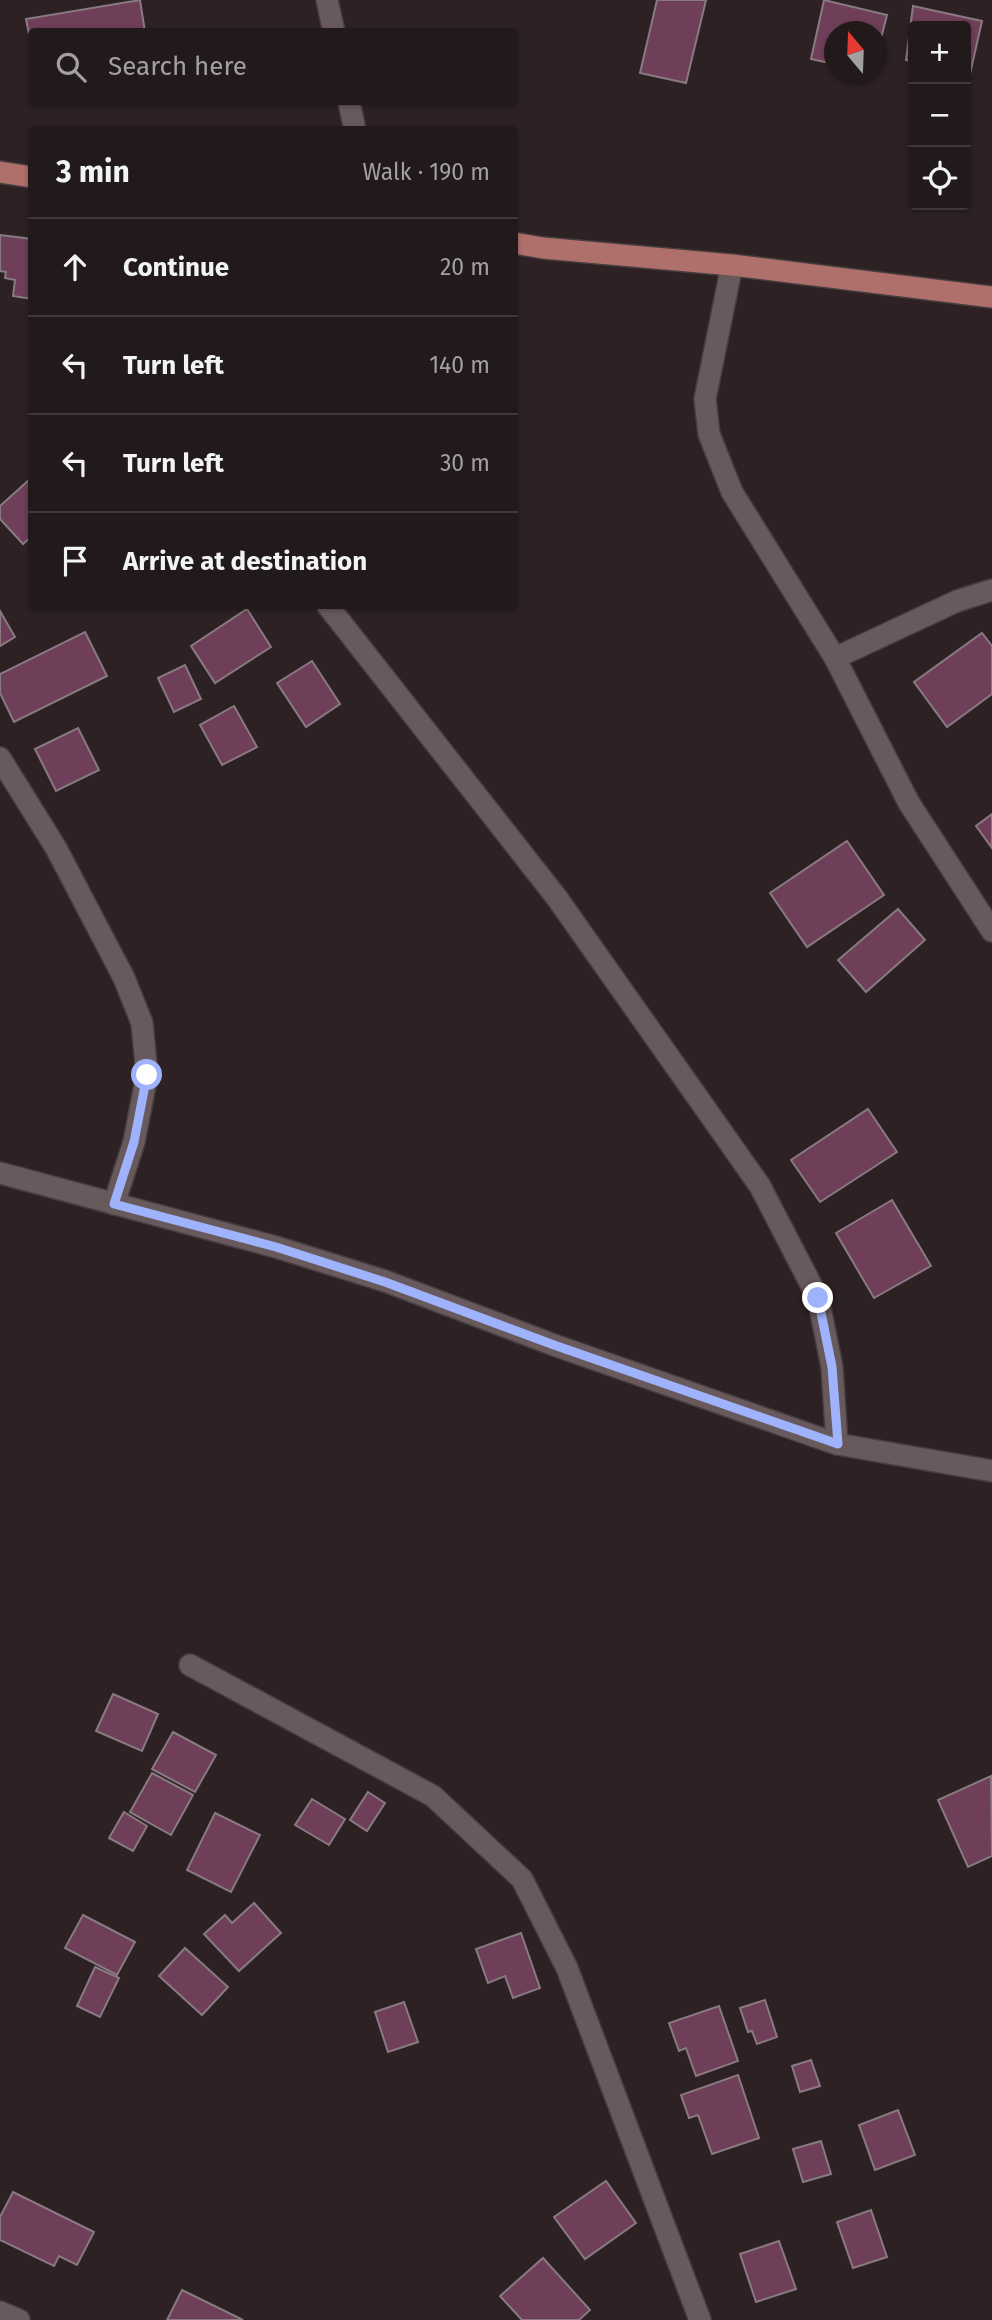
<!DOCTYPE html>
<meta charset="utf-8">
<style>
:root{--surface:#22191a;--page:#2a2223;--text:#f1f3f6;--muted:#a2a0a2;--line:#3f3839}
body{margin:0;font-family:"Fira Sans",sans-serif;background:var(--page);color:var(--text)}
.controls{position:absolute;right:21px;top:21px;display:grid;overflow:hidden;border-radius:7px;box-shadow:0 2px 5px #0004}
.controls button{width:63px;height:63px;display:grid;place-items:center;padding:0;border:0;border-bottom:2px solid var(--line);background:var(--surface);color:var(--text);font:35px sans-serif}
.compass{position:absolute;left:824px;top:21px;width:63px;height:63px;border-radius:50%;background:var(--surface);box-shadow:0 2px 5px #0004;rotate:341deg}
.stop{position:absolute;width:21px;height:21px;margin:-16px;border:5px solid #9fb3fd;border-radius:50%;background:#fff}
.stop.end{background:#9fb3fd;border-color:#fff;box-shadow:0 2px 7px #0008}
.list{margin:0;padding:0;list-style:none}
h2{display:flex;justify-content:space-between;align-items:center;height:91px;margin:0;padding:0 28px;font-size:30px}
h2 small{font-size:23px;font-weight:400;color:var(--muted)}
.list li{display:grid;grid-template-columns:46px 1fr auto;gap:21px;align-items:center;box-sizing:border-box;height:98px;padding:0 28px;border-top:2px solid var(--line)}
.list b{display:block;font-size:26px;white-space:nowrap}
.list em{font-size:23px;font-style:normal;color:var(--muted)}
.icon{flex:none;width:38px;height:38px;fill:none;stroke:currentColor;stroke-width:2;stroke-linecap:round;stroke-linejoin:round}
.map{position:relative;flex:none;width:992px;height:2320px;overflow:hidden}
.search{position:absolute;background:var(--surface);box-shadow:0 2px 5px #0004;left:28px;top:28px;width:490px;height:77px;display:flex;align-items:center;gap:18px;box-sizing:border-box;padding:0 24px;border-radius:7px;color:var(--muted);font-size:26px}
.panel{position:absolute;background:var(--surface);box-shadow:0 2px 5px #0004;left:28px;top:126px;width:490px;height:483px;border-radius:7px}
.map>svg:first-child{display:block}
</style>
<div class="map">
<svg width="992" height="2320" viewBox="0 0 992 2320">
<rect width="100%" height="100%" fill="#2d2123"/>
<g fill="#6f3e58" stroke="#887a81" stroke-width="2">
<path d="M140,0L145,32H32V49L26,19Z"/>
<path d="M657,0H706L686,83L640,73Z"/>
<path d="M824,0L887,15L876,58V32H834V64L811,59Z"/>
<path d="M913,6L982,21L970,74L966,73V26H913V62L906,60Z"/>
<path d="M0,235L32,239V299L13,296L15,280L5,278L6,272L0,271Z"/>
<path d="M29,480L32,483V536L23,544L0,519V506Z"/>
<path d="M247,609L271,647L215,683L191,646Z"/>
<path d="M0,611L15,637L0,646Z"/>
<path d="M85,632L107,676L14,722L0,693V674Z"/>
<path d="M982,633L992,646V694L947,727L914,682Z"/>
<path d="M312,661L340,704L306,727L277,683Z"/>
<path d="M185,665L201,699L174,712L158,678Z"/>
<path d="M234,706L257,747L222,765L200,725Z"/>
<path d="M78,728L99,770L56,791L35,749Z"/>
<path d="M992,814V848L976,826Z"/>
<path d="M847,841L884,895L807,947L770,893Z"/>
<path d="M898,909L925,940L866,992L838,960Z"/>
<path d="M868,1109L897,1152L820,1202L791,1160Z"/>
<path d="M892,1200L931,1266L874,1298L836,1233Z"/>
<path d="M113,1694L158,1714L142,1751L96,1731Z"/>
<path d="M173,1732L216,1755L195,1792L152,1769Z"/>
<path d="M152,1773L193,1795L171,1835L130,1812Z"/>
<path d="M991,1776L992,1856L968,1867L938,1800Z"/>
<path d="M368,1792L385,1803L367,1831L350,1820Z"/>
<path d="M312,1799L345,1819L329,1845L295,1825Z"/>
<path d="M124,1812L147,1826L133,1851L109,1838Z"/>
<path d="M215,1813L260,1835L231,1892L187,1870Z"/>
<path d="M254,1903L281,1933L239,1971L204,1934L225,1915L232,1923Z"/>
<path d="M83,1915L135,1942L117,1975L65,1948Z"/>
<path d="M521,1933L540,1988L513,1998L505,1976L488,1983L476,1949Z"/>
<path d="M185,1948L228,1987L202,2015L159,1976Z"/>
<path d="M95,1967L119,1978L100,2017L77,2006Z"/>
<path d="M765,2000L777,2037L757,2044L752,2031L748,2032L740,2008Z"/>
<path d="M404,2002L418,2042L388,2052L375,2012Z"/>
<path d="M719,2006L738,2061L696,2076L686,2048L679,2051L669,2023Z"/>
<path d="M811,2060L820,2086L800,2092L792,2066Z"/>
<path d="M738,2075L759,2138L712,2154L698,2115L689,2118L681,2095Z"/>
<path d="M898,2110L915,2155L875,2170L859,2125Z"/>
<path d="M821,2141L831,2174L803,2182L793,2149Z"/>
<path d="M606,2181L636,2223L585,2259L554,2217Z"/>
<path d="M13,2192L94,2232L77,2265L59,2256L54,2266L0,2240V2217Z"/>
<path d="M871,2210L887,2257L853,2268L837,2222Z"/>
<path d="M779,2241L796,2289L756,2302L740,2254Z"/>
<path d="M543,2258L590,2310L579,2320H522L500,2296Z"/>
<path d="M182,2290L243,2320H167Z"/>
</g>
<g fill="none" stroke-linecap="round" stroke-linejoin="round">
<defs>
<g id="minor">
<path d="M327,0L334,32"/>
<path d="M349,102L355,130"/>
<path d="M732,265L705,399L709,434L732,492L835,658L909,803L992,931"/>
<path d="M328,606L557,898L760,1186L818,1298L832,1367L837,1444"/>
<path d="M835,658L957,601L992,590"/>
<path d="M0,758L56,848L124,978L142,1023L147,1075L134,1142L114,1204"/>
<path d="M0,1173L276,1247L385,1281L554,1345L837,1444L992,1471"/>
<path d="M190,1665L433,1796L522,1879L567,1968L700,2320"/>
<path d="M0,2312L19,2320"/>
</g>
<g id="major">
<path d="M0,172L32,177"/>
<path d="M514,243L543,248L732,265L992,297"/>
</g>
</defs>
<use href="#minor" stroke="#463d3f" stroke-width="24"/>
<use href="#major" stroke="#463d3f" stroke-width="24"/>
<use href="#minor" stroke="#68595c" stroke-width="21"/>
<use href="#major" stroke="#af6f6b" stroke-width="21"/>
</g>
<g fill="none" stroke-linecap="round" stroke-linejoin="round">
<path stroke="#9fb3fd" stroke-width="9" d="M147,1075L134,1142L114,1204L276,1247L385,1282L554,1345L838,1444L832,1367L818,1298"/>
</g>
</svg>
<div class="controls">
<button>+</button>
<button>−</button>
<button><svg class="icon" aria-label="locate" viewBox="0 0 24 24"><circle cx="12" cy="12" r="6"/><path d="M12 2v4M12 18v4M2 12h4M18 12h4"/></svg></button>
</div>
<svg class="compass" viewBox="-18 -18 36 36"><path d="M0-13l5 13h-10z" fill="#e53935"/><path d="M0 13l5-13h-10z" fill="#a2a0a2"/></svg>
<div class="stop" style="left:147px;top:1075px"></div>
<div class="stop end" style="left:818px;top:1298px"></div>
<div class="search"><svg class="icon" aria-label="search" viewBox="0 0 24 24"><circle cx="10" cy="10" r="6"/><path d="M15 15l6 6"/></svg>Search here</div>
<section class="panel">
<h2>3 min<small>Walk · 190 m</small></h2>
<ul class="list">
<li><svg class="icon" aria-label="ahead" viewBox="0 0 24 24"><path d="M12 20V5M6 11l6-6 6 6"/></svg><div><b>Continue</b></div><em>20 m</em></li>
<li><svg class="icon" aria-label="left" viewBox="0 0 24 24"><path d="M17 20v-9H6M10 6l-5 5 5 5"/></svg><div><b>Turn left</b></div><em>140 m</em></li>
<li><svg class="icon" aria-label="left" viewBox="0 0 24 24"><path d="M17 20v-9H6M10 6l-5 5 5 5"/></svg><div><b>Turn left</b></div><em>30 m</em></li>
<li><svg class="icon" aria-label="arrive" viewBox="0 0 24 24"><path d="M6 21V4h12l-3 4 3 4H6"/></svg><div><b>Arrive at destination</b></div></li>
</ul>
</section>
</div>
